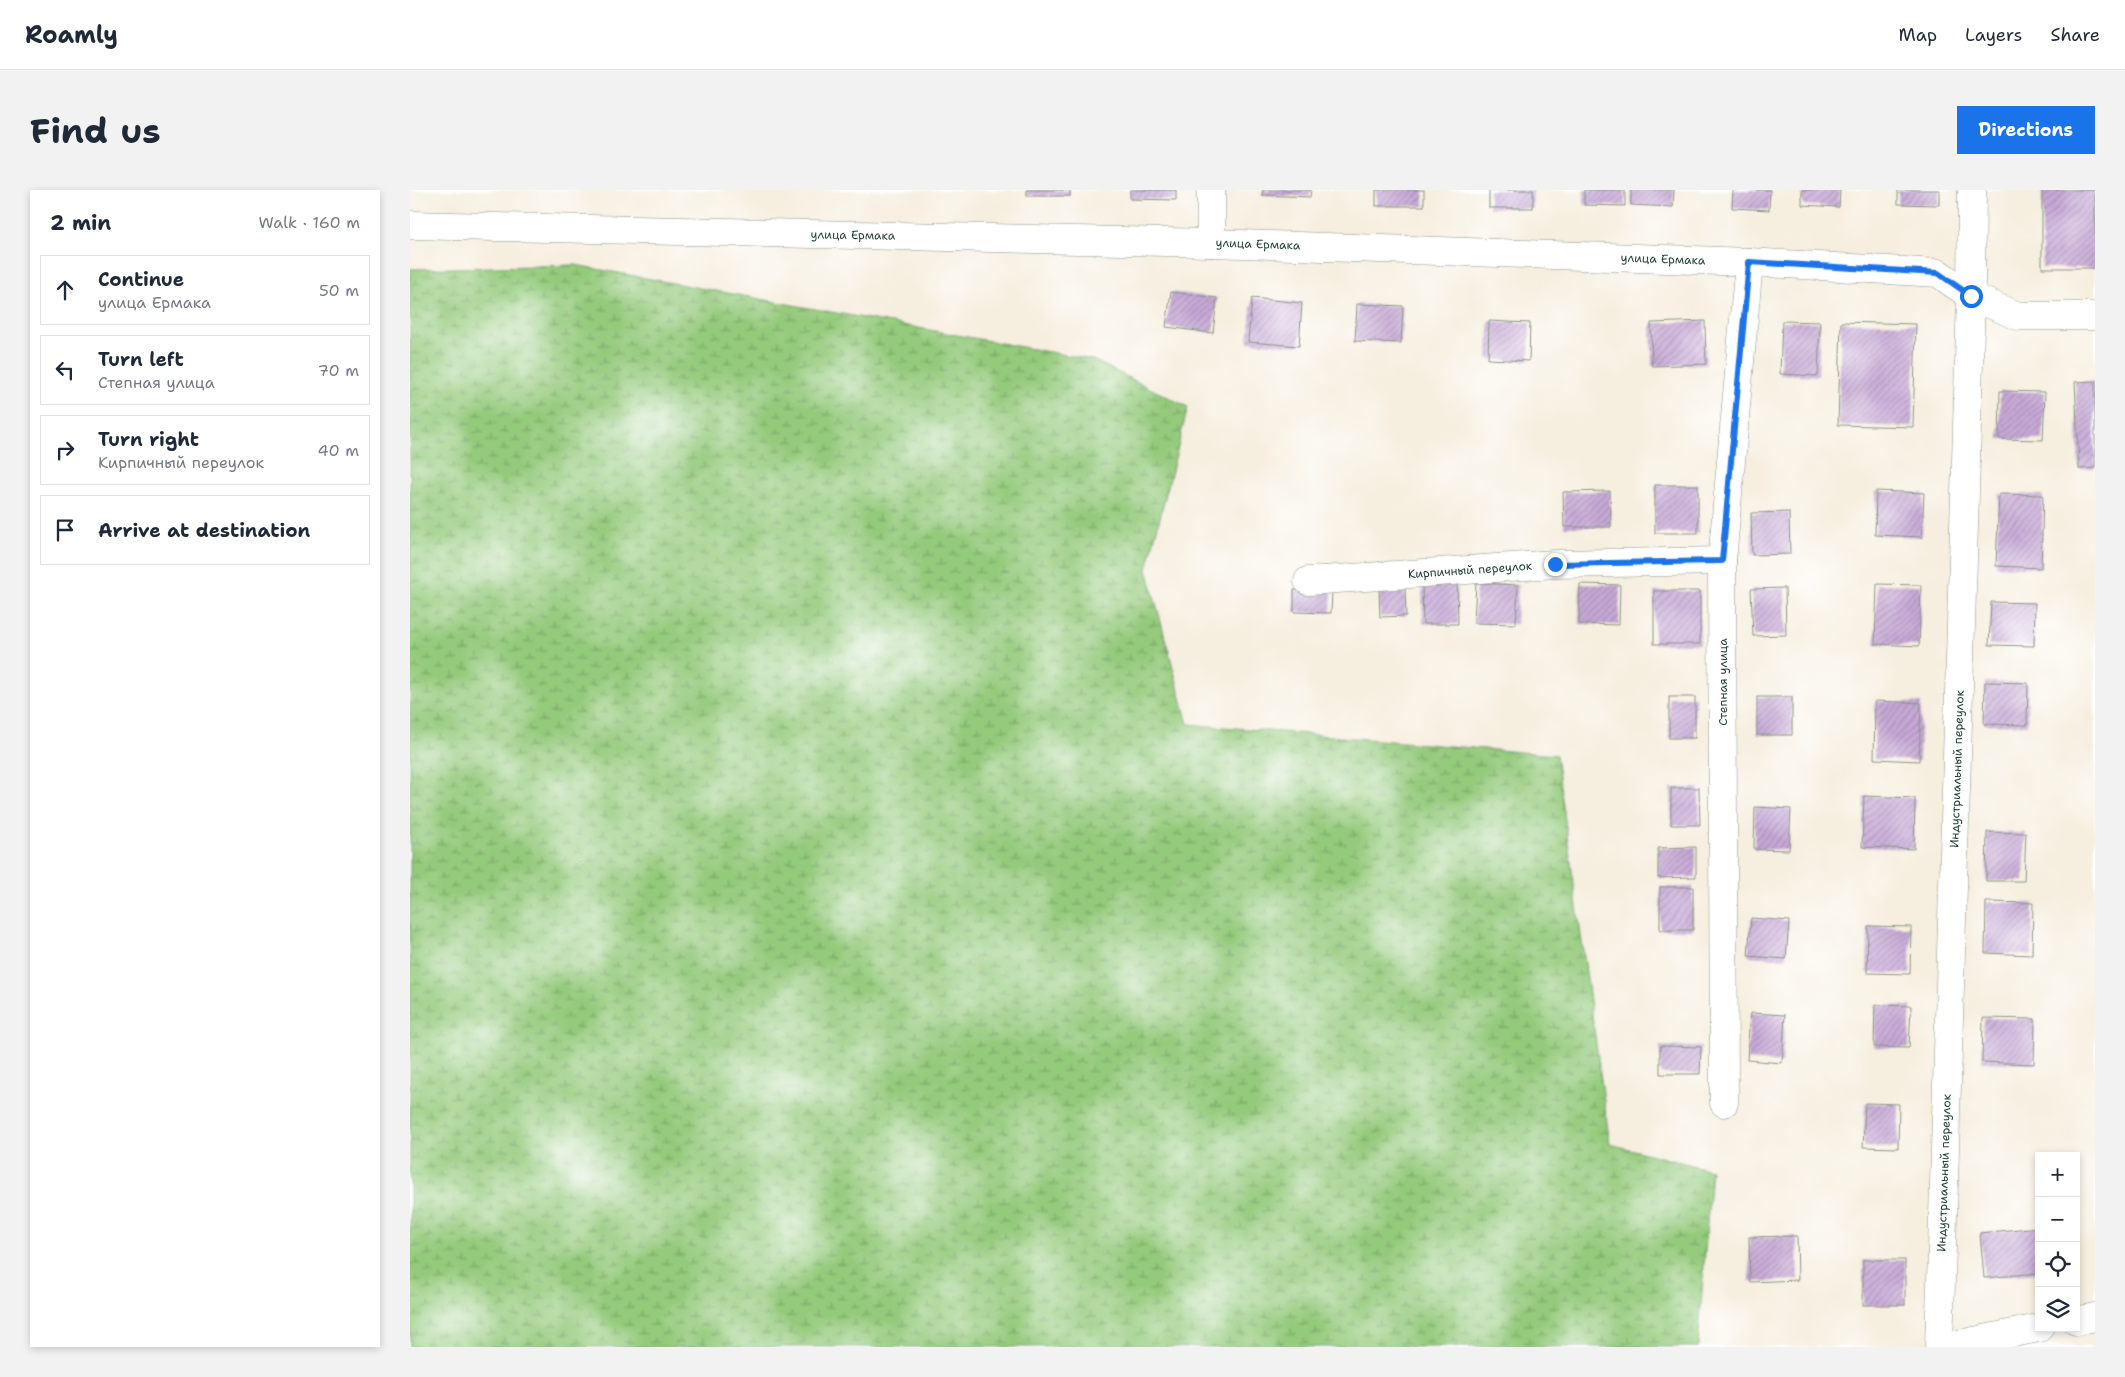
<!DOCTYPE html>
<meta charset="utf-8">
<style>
:root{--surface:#fff;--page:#f2f2f3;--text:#1f2937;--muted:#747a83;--line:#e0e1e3;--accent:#1a73e8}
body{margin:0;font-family:"Shantell Sans",sans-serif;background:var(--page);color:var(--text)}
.controls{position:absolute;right:15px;bottom:15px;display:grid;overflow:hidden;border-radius:0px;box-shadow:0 2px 8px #0003}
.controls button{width:45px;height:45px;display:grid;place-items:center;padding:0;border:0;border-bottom:1px solid var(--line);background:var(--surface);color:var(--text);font:25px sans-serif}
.stop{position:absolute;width:15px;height:15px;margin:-11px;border:4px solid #1a73e8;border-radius:50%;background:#fff}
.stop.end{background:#1a73e8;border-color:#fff;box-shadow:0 1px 5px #0008}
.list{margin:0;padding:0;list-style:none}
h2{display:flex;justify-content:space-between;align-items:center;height:65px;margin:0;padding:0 20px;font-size:21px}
h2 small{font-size:16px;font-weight:400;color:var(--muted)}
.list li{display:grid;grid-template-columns:32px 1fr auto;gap:15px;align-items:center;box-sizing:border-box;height:70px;margin:0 10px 10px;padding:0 10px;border:1px solid var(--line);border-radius:0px}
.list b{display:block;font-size:19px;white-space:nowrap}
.list p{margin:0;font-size:16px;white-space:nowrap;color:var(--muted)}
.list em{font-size:16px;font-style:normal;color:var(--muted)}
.icon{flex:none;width:28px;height:28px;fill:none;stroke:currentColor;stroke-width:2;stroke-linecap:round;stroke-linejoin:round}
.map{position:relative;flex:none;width:1685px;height:1157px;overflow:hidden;border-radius:0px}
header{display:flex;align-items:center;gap:30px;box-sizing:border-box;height:70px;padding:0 25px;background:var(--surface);border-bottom:1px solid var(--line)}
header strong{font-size:24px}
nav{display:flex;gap:28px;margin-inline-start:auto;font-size:18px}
.intro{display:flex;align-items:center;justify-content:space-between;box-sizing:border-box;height:120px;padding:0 30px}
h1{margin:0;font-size:35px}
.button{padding:12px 22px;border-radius:0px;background:var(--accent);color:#fff;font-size:18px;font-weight:700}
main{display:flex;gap:30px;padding:0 30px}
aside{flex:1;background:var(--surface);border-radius:0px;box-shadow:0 2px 8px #0003}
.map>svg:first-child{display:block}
</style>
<header>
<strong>Roamly</strong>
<nav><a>Map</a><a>Layers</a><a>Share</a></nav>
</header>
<div class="intro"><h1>Find us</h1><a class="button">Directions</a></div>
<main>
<aside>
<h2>2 min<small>Walk · 160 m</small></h2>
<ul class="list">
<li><svg class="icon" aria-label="ahead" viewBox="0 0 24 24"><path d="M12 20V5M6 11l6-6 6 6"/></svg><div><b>Continue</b><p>улица Ермака</p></div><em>50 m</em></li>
<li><svg class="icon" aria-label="left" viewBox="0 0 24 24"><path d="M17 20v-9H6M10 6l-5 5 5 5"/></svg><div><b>Turn left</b><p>Степная улица</p></div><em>70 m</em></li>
<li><svg class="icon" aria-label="right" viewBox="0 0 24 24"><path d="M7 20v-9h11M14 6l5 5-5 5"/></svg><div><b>Turn right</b><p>Кирпичный переулок</p></div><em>40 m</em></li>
<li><svg class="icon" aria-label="arrive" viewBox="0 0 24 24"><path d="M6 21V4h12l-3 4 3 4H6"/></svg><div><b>Arrive at destination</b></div></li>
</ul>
</aside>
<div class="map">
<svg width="1685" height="1157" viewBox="0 0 1685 1157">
<defs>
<pattern id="wetland-marsh" width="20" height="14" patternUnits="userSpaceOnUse" patternTransform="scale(1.25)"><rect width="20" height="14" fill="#94ca7c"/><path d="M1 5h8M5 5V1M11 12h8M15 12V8" fill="none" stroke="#78a566"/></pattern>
<pattern id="building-hatch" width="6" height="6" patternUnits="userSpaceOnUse" patternTransform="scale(1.25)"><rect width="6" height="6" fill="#c8a9d7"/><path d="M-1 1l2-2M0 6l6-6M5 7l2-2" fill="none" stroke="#a28baf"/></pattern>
</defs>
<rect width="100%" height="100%" fill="#fff"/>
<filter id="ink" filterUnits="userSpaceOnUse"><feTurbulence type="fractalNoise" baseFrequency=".02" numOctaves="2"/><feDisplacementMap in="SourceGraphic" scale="10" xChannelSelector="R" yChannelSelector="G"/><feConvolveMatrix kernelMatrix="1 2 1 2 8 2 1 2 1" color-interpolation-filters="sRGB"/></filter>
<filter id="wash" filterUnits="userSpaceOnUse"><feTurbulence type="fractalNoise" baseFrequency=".0096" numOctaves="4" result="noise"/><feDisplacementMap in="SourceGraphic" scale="20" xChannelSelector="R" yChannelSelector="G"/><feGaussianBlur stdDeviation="1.12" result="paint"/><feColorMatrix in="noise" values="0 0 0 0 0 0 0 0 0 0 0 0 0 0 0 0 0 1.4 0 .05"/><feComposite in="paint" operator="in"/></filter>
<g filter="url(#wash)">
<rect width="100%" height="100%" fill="#f6eede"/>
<path fill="url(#wetland-marsh)" stroke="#5a8458" d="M165,75L683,170L778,217L737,379L778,534L1146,565L1200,954L1301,980L1288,1157H0V79Z"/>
<g id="blocks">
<g fill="url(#building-hatch)">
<rect x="617" y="0" width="43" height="6"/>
<path d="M720,0H766V10L720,9Z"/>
<path d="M853,0H901L900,7L852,5Z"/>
<rect x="966" y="0" width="48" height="16"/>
<rect x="1079" y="0" width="44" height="18"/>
<path d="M1174,0H1215V16L1174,15Z"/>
<path d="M1221,0H1264L1263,17L1221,15Z"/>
<path d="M1323,0H1360L1359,20L1322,18Z"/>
<path d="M1392,0H1430L1429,17L1392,15Z"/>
<path d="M1488,0H1529V15L1488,14Z"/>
<rect x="1632" y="0" width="53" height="78"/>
<path d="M761,102L807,108L803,143L756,137Z"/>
<path d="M842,108L892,113L889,156L838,152Z"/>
<path d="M947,114L993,116L991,153L945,151Z"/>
<path d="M1079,131L1120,133L1119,171L1078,169Z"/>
<path d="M1295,131L1296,174L1242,176L1241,133Z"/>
<path d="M1372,131L1410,132L1408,186L1370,184Z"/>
<path d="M1431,132L1506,134L1503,237L1428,235Z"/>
<path d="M1685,191V278L1669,279L1665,192Z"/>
<path d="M1590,201L1635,202L1633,250L1589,249Z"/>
<rect x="1245" y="295" width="43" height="48"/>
<path d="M1200,301L1201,337H1154L1153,302Z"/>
<path d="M1466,301L1514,303L1512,347L1465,345Z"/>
<path d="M1589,304L1633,305L1631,378L1586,376Z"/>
<path d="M1379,322L1380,364L1342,365L1341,323Z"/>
<path d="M1047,392L1048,434H1013L1012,393Z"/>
<path d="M1066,393L1108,395L1106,434L1064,433Z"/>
<path d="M1170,394L1210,395L1209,435L1169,434Z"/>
<path d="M1467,394L1511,395L1509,456L1465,454Z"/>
<path d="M995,398L996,426L970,427L969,399Z"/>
<path d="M1375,398L1376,445L1343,446L1341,399Z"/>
<path d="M884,400L922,401L921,423L884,422Z"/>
<rect x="1244" y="401" width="46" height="53"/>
<path d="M1581,412L1625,413L1624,456L1579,455Z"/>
<path d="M1575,492L1618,493L1617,535L1574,534Z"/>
<rect x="1259" y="507" width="26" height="41"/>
<rect x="1347" y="507" width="35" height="38"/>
<path d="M1465,511L1511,513L1509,571L1464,569Z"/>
<path d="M1261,598H1289L1290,635H1261Z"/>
<path d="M1454,606L1505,608L1504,659L1452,657Z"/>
<path d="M1345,617L1381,619L1379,660L1344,659Z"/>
<path d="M1577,642L1616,643L1614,691H1576Z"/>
<path d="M1286,657V687L1248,688V658Z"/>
<rect x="1250" y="697" width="33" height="43"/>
<path d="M1576,712L1623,713L1622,765L1575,763Z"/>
<path d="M1341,728L1379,731L1376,769L1338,766Z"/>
<path d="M1458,736L1501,737L1500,784L1457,783Z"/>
<path d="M1465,815L1501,816L1499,858L1464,857Z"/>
<path d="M1340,823L1375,825L1372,873L1337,870Z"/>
<path d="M1573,828L1625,829L1624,874L1572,872Z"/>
<path d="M1250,856L1291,857L1290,884H1250Z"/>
<path d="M1455,913L1489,914L1488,958L1453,957Z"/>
<path d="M1629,1037V1083L1574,1088L1570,1043Z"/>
<path d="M1387,1046L1388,1090L1340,1092L1339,1047Z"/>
<rect x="1453" y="1070" width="42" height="45"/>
</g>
</g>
</g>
<g filter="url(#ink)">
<use href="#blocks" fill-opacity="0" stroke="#8a9689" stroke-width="1"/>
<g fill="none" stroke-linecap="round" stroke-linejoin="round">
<defs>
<g id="minor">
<path d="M801,0V53"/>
<path d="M898,391L1145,374L1312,371"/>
<path d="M1314,913L1312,371L1339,72"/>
<path d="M1666,1131L1685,1127"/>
<path d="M1529,1157L1561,106L1562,0"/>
<path d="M1534,1157L1629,1138"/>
</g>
<path id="tertiary" d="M0,35L801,53L1339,72L1528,83L1561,106L1608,126H1685"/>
</defs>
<use href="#minor" stroke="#8a9689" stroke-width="29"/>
<use href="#tertiary" stroke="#8a9689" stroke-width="29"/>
<use href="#minor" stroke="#fff" stroke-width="28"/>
<use href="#tertiary" stroke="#fff" stroke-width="28"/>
</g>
</g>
<g fill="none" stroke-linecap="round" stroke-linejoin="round" filter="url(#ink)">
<path stroke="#1a73e8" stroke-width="6" d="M1145,374L1312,371L1339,72L1528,83L1561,106"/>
</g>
<g text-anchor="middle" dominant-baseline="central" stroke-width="4" stroke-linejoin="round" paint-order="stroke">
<g font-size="12" fill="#1f3d34" stroke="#fff">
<text transform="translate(443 45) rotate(1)">улица Ермака</text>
<text transform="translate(848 54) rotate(2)">улица Ермака</text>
<text transform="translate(1253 69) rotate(2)">улица Ермака</text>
<text transform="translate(1060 380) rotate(-4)">Кирпичный переулок</text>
<text transform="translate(1313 492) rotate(-90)">Степная улица</text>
<text transform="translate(1547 579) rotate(-88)">Индустриальный переулок</text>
<text transform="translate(1534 983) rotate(-88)">Индустриальный переулок</text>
</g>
</g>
</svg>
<div class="controls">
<button>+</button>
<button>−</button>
<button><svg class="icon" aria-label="locate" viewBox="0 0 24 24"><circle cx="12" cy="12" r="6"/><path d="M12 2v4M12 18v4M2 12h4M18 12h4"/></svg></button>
<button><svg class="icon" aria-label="layers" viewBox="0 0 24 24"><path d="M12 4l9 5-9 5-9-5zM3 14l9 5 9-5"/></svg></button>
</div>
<div class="stop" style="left:1561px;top:106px"></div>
<div class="stop end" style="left:1145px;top:374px"></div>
</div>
</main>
